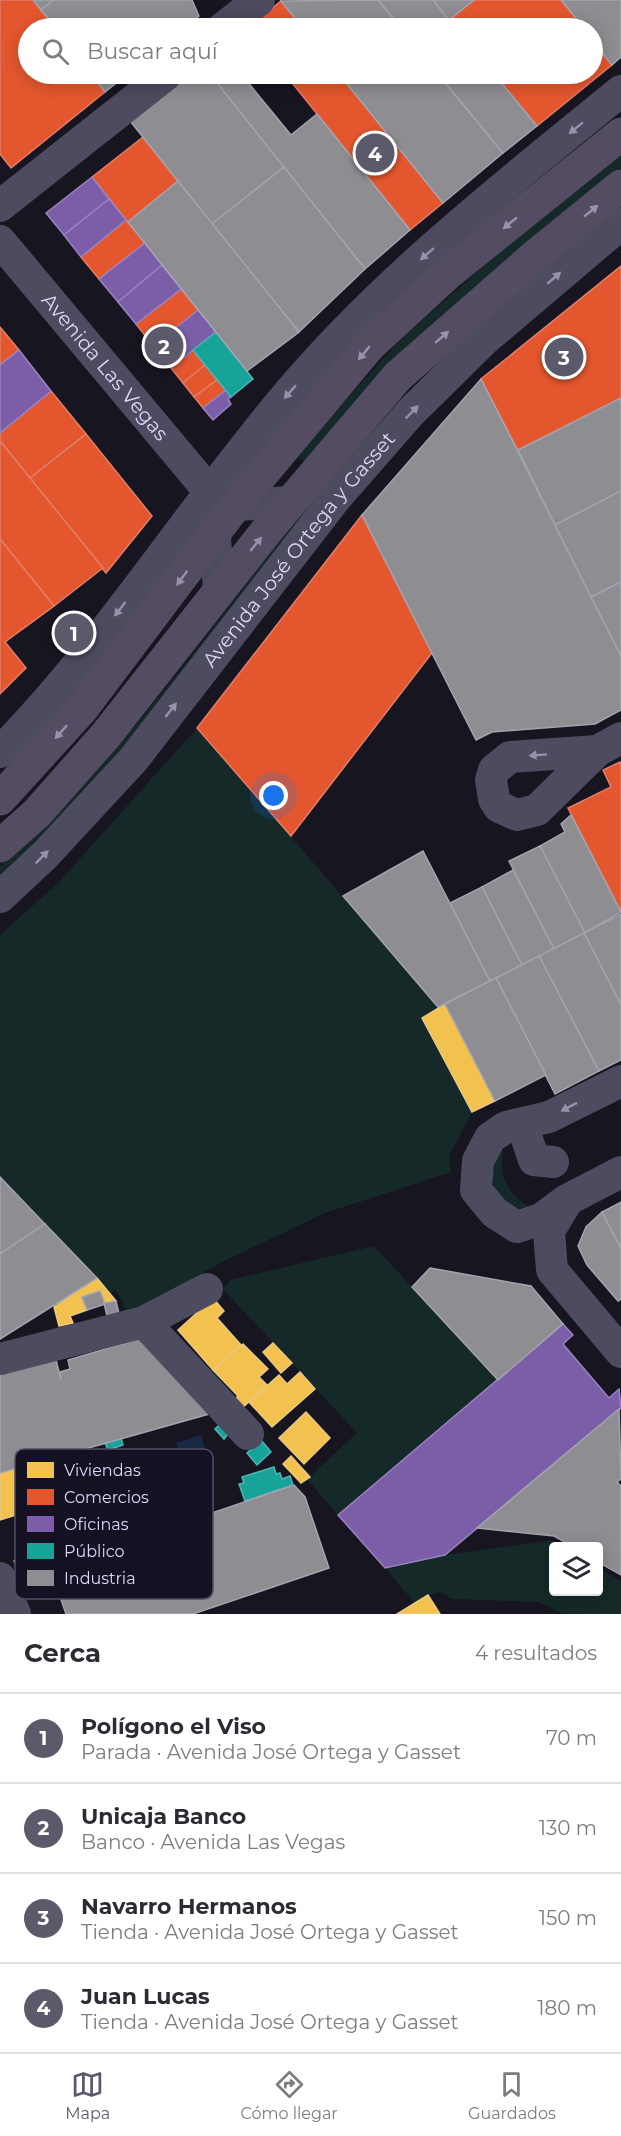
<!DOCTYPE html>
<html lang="es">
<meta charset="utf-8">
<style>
:root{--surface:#fff;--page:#f2f2f3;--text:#2b2b33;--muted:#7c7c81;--line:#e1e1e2;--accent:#5b5a6a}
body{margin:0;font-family:Montserrat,sans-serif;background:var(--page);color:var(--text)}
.controls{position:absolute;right:18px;bottom:18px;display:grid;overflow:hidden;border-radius:6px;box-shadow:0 3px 15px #0003}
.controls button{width:54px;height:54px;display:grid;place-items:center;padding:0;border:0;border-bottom:2px solid var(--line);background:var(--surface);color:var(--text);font:30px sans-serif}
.you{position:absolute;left:274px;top:796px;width:21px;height:21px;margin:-15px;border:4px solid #fff;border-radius:50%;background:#1a73e8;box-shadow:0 0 0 9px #1a73e833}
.badge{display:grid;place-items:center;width:39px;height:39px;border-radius:50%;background:var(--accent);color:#fff;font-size:20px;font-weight:700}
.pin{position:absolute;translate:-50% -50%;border:3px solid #fff;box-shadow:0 2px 6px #0006}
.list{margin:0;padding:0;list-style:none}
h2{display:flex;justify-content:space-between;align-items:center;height:78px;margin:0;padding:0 24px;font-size:26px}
h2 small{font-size:20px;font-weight:400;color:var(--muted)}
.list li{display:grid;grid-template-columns:39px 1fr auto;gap:18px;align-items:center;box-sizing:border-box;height:90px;padding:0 24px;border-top:2px solid var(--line)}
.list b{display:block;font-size:22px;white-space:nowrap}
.list p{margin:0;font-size:20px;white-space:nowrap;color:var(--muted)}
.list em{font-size:20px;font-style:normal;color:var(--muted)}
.icon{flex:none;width:33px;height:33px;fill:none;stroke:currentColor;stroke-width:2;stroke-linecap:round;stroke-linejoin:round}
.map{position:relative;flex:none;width:621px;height:1614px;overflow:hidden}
.search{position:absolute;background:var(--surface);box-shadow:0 3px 15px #0003;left:18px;right:18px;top:18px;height:66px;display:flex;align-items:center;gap:15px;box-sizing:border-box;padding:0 21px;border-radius:33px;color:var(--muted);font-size:22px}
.sheet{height:438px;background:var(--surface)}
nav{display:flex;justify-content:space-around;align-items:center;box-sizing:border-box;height:84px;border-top:2px solid var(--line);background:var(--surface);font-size:16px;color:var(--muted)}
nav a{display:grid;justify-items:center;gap:3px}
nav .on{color:var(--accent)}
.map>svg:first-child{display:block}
</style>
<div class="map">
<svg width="621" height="1614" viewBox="0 0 621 1614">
<rect width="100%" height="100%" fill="#17151f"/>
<g fill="#152929">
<path d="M621,152V168L521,249L306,463L296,455L400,340L514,239Z"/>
<path d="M309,501L316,506L162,706L0,884V866C120,760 212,628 309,501Z"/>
<path d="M197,728L438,1007L422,1018L472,1112L449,1156L451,1172L325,1213L220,1263L126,1316L122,1300L115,1290L111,1293L0,1177V935L59,882Z"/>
<path d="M503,1149C499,1176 507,1194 531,1208C497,1213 480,1172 503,1149Z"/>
<path d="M374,1246L498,1380L338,1515L307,1479L357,1433L223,1289L230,1280Z"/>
<path d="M552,1540L563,1546H554V1592H598L599,1568L621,1581V1614H563L539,1602L452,1599L442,1592L428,1595L415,1603L385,1568L445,1555Z"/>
</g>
<path fill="#162844" d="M201,1435L205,1448L179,1455L176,1443Z"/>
<g fill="#f2c14e" stroke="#ebc882" stroke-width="1.5">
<path d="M445,1004L495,1101L472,1112L422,1018Z"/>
<path d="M97,1278L116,1301L104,1303L100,1291L82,1297L87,1310L70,1316L73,1323L59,1326L54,1307Z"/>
<path d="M213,1298L224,1311L217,1318L241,1345L213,1370L178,1330Z"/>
<path d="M273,1343L292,1363L281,1373L263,1352Z"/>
<path d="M243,1344L268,1369L259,1377L267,1385L240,1410L232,1402L238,1396L213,1370Z"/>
<path d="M300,1372L315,1389L272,1427L249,1402L279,1375L287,1384Z"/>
<path d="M306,1412L330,1438L304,1464L279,1438Z"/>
<path d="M291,1456L310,1477L301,1483L283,1464Z"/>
<path d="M15,1469L32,1510L0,1520V1473Z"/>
<path d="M428,1595L440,1614H397L415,1603Z"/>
</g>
<g fill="#e4572e" stroke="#e17e6b" stroke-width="1.5">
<path d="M0,0H33L56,28H28V74H91L105,92L11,168L0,154Z"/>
<path d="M474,0H561L584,28H457L449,20Z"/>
<path d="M281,1L303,28H248Z"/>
<path d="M592,40L612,65L537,126L494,74H592Z"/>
<path d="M285,74H339L443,203L410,230Z"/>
<path d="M143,137L178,181L128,222L92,177Z"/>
<path d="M126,220L145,243L99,279L81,257Z"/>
<path d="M621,266V398L518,450L481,379Z"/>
<path d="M181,289L198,310L153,346L136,324Z"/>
<path d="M0,327L19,350L0,365Z"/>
<path d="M193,350L205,365L183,383L171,368Z"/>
<path d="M205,365L217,380L194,397L183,383Z"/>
<path d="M217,380L226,390L203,408L194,397Z"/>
<path d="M51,391L86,434L30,478L0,441V433Z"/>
<path d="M86,434L152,516L106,573L30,478Z"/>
<path d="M0,441L103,568L54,606L0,539Z"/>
<path d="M362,515L432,653L291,836L197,728Z"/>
<path d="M0,539L54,606L5,642L26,668L0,694Z"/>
<path d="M620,762L621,765V912L568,808L611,787L603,770Z"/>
</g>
<g fill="#7b5ea7" stroke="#9883c0" stroke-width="1.5">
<path d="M92,177L109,199L64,235L46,213Z"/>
<path d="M109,199L126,220L81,257L64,235Z"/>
<path d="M145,243L162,265L118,302L99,279Z"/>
<path d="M162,265L181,289L136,324L118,302Z"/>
<path d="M198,310L216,332L171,368L153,346Z"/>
<path d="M19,350L51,391L0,433V365Z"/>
<path d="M226,390L231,397L228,399L231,404L213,420L203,408Z"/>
<path d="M563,1324L573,1335L563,1344L609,1398L619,1389L621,1408L445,1555L385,1568L338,1515Z"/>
</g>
<g fill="#17a398" stroke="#52b3b5" stroke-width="1.5">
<path d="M216,332L253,379L231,397L193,350Z"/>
<path d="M219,1425L228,1434L224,1439L215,1429Z"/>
<path d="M121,1438L123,1445L108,1450L105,1443Z"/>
<path d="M261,1440L271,1452L257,1465L247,1453Z"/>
<path d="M274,1467L276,1474L280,1473L282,1479L290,1476L293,1485L245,1501L239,1484L244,1483L242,1477Z"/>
</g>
<g fill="#8d8d92" stroke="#a4a4b1" stroke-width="1.5">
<path d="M33,0H54L41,10Z"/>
<path d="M54,0H192L199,16L184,28H56L41,10Z"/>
<path d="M378,0H433L449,20L438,28H401Z"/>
<path d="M378,0L401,28H303L281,1Z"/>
<path d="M433,0H474L449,20Z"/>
<path d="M561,0H621V57L612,65L592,40V28H584Z"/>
<path d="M449,20L457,28H438Z"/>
<path d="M91,74H128L105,92Z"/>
<path d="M192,74H210L284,167L212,224L131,122Z"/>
<path d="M210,74H241L291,135L317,114L410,230L365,269Z"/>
<path d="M339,74H438L503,153L443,203Z"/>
<path d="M438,74H494L537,126L503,153Z"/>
<path d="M284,167L365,269L299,332L212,224Z"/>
<path d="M178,181L299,332L247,371L128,222Z"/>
<path d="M481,379L621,656V710L595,724L492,732L476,740L362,515Z"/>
<path d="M621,398V491L555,525L518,450Z"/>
<path d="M621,491V582L591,597L555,525Z"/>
<path d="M621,582V656L591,597Z"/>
<path d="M571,815L621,912L585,933L540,846L565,832L561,824Z"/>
<path d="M540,846L585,933L554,949L509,861Z"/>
<path d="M423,851L490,981L438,1007L343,896Z"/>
<path d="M513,870L554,949L522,965L482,887Z"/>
<path d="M482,887L522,965L490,981L450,903Z"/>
<path d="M621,914V1005L584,933Z"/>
<path d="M584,933L621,1005V1060L599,1071L539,956Z"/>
<path d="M539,956L599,1071L555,1094L496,978Z"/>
<path d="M496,978L546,1075L495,1101L445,1004Z"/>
<path d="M0,1177L45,1224L0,1254Z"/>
<path d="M621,1202V1249L602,1212Z"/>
<path d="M602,1212L621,1249V1299L618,1301L587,1265L578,1246L586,1227Z"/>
<path d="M45,1224L97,1278L0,1339V1254Z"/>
<path d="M430,1268L531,1286L563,1324L498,1380L412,1287Z"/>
<path d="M100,1291L105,1304L87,1310L82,1297Z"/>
<path d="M116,1301L119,1314L107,1316L104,1303Z"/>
<path d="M139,1339L209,1414L0,1473V1373L56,1360L61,1380L60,1372L70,1369L68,1360Z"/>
<path d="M619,1409L621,1479L617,1482L621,1486V1575L598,1562V1546H572L554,1536L477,1528Z"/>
<path d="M294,1485L305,1497L329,1568L193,1614H66L50,1568Z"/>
<path d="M28,1556L35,1574L22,1580L14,1561Z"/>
</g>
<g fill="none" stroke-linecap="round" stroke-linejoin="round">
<g stroke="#4c4b5f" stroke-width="32">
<path d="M223,28L259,0"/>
<path d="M0,206L167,74"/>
<path id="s1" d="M0,241L209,491L236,505L291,502"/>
<path d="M213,513L219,590"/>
<path d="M597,751L510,757L494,770L491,780L494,799L499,807L517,815L537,810L597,751L621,738"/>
<path d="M0,752C107,643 188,512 287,395C384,280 504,186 621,91"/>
<path id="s2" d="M0,897L45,855L133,760L335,499L410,413L484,340L621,224"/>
<path d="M621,1081L549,1117L506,1127L490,1138L478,1161L476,1190L495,1213L517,1227L541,1219L567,1200L621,1172"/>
<path d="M522,1124L534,1160L553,1162"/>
<path d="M567,1201L549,1231L552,1270L621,1352"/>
<path d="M144,1322L248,1434"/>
<path d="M0,1359L144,1322L207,1289"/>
<path d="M0,1578L15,1614"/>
</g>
<g stroke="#534c62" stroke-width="33">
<path d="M0,799L81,710L228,515L370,345L446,275L621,134"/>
<path d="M0,846L37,813L106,735L268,529L398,376L535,256L621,186"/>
</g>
</g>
<defs><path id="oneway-solid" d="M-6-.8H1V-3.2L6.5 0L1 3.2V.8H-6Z" transform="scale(1.5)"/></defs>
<g fill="#9492ac">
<use href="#oneway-solid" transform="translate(576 128) rotate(141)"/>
<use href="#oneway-solid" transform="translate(427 254) rotate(139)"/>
<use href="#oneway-solid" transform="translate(554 278) rotate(-41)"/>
<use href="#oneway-solid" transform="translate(290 392) rotate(131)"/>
<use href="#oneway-solid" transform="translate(412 412) rotate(-46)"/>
<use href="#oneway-solid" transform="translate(120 609) rotate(128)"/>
<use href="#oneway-solid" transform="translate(171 710) rotate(-52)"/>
<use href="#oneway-solid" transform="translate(538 755) rotate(176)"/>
<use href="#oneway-solid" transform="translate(42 857) rotate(-45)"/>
<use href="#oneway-solid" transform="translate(569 1107) rotate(153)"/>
</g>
<g fill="#9792ae">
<use href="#oneway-solid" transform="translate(591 211) rotate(-39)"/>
<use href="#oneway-solid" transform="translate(510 223) rotate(141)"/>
<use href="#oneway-solid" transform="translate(442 337) rotate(-41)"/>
<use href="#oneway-solid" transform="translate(364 353) rotate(130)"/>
<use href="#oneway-solid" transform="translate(256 544) rotate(-51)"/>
<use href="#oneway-solid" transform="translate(182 578) rotate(126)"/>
<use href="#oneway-solid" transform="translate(61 732) rotate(132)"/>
</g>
<g text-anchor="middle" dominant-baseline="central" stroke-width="6" stroke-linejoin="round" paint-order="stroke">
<g font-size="20" fill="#dbd8fa" stroke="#141123">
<text stroke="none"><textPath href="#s1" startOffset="164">Avenida Las Vegas</textPath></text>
<text stroke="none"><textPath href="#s2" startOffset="459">Avenida José Ortega y Gasset</textPath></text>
</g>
</g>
<rect x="15" y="1449" width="198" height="150" rx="9" fill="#141123" stroke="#504d64" stroke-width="1.5"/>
<rect x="27" y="1462" width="27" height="16" fill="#f2c14e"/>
<rect x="27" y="1489" width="27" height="16" fill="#e4572e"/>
<rect x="27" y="1516" width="27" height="16" fill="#7b5ea7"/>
<rect x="27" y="1543" width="27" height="16" fill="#17a398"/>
<rect x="27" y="1570" width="27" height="16" fill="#8d8d92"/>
<g font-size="16" fill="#dbd8fa">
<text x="64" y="1476">Viviendas</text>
<text x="64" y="1503">Comercios</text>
<text x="64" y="1530">Oficinas</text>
<text x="64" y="1557">Público</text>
<text x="64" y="1584">Industria</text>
</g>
</svg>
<div class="controls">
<button><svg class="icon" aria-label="layers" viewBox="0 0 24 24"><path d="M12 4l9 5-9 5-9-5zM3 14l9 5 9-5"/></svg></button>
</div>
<div class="you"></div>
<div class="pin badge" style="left:74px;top:633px">1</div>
<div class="pin badge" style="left:164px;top:346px">2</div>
<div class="pin badge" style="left:564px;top:357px">3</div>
<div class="pin badge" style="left:375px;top:153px">4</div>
<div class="search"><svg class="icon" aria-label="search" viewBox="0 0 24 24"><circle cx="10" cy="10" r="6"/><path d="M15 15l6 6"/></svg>Buscar aquí</div>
</div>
<section class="sheet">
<h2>Cerca<small>4 resultados</small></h2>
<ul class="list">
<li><span class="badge">1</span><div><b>Polígono el Viso</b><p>Parada · Avenida José Ortega y Gasset</p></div><em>70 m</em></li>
<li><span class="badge">2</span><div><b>Unicaja Banco</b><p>Banco · Avenida Las Vegas</p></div><em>130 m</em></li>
<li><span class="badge">3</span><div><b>Navarro Hermanos</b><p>Tienda · Avenida José Ortega y Gasset</p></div><em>150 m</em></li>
<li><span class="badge">4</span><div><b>Juan Lucas</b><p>Tienda · Avenida José Ortega y Gasset</p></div><em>180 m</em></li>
</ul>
</section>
<nav>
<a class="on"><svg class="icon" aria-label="map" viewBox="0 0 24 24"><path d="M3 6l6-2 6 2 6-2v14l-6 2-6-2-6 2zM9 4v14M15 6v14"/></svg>Mapa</a>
<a><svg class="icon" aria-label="directions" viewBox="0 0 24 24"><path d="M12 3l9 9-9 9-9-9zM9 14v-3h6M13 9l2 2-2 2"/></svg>Cómo llegar</a>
<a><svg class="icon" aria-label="saved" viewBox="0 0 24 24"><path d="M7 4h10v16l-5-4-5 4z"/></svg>Guardados</a>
</nav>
